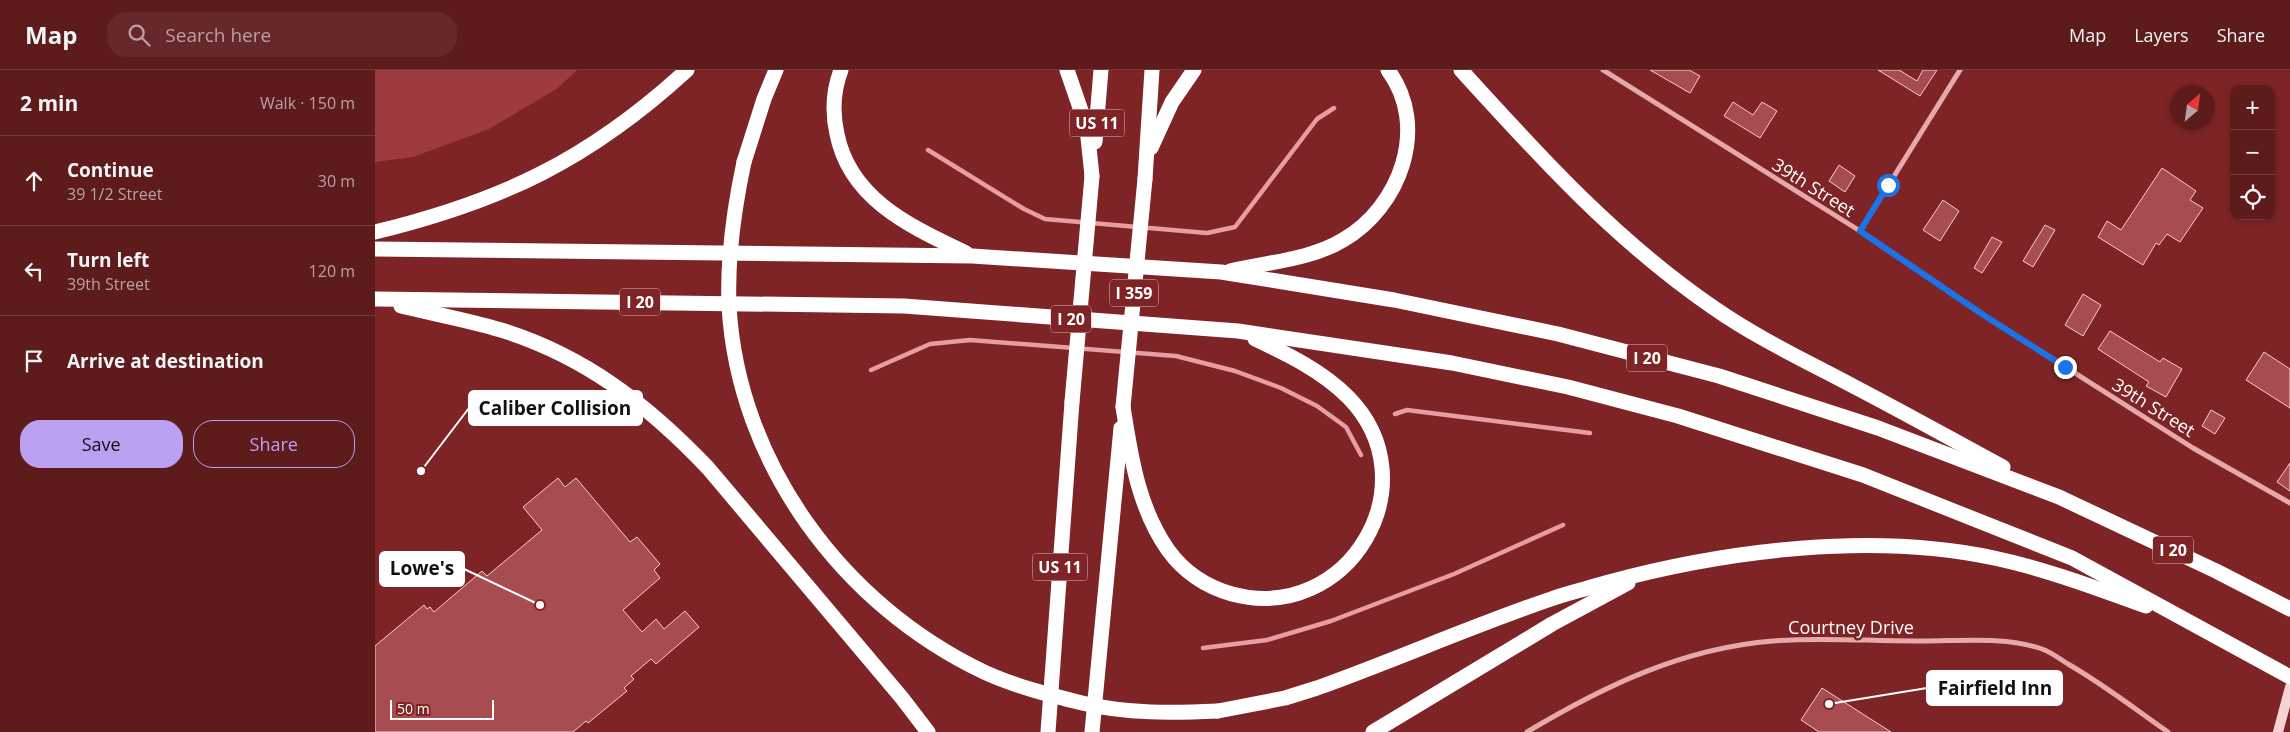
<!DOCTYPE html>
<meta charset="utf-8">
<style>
:root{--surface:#5e1b1c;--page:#672829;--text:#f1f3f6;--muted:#b9a1a3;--line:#73393b;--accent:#bca0f2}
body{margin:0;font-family:"Open Sans",sans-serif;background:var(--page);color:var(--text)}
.controls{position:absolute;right:15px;top:15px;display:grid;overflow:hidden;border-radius:10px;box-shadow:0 2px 8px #0003}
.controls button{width:45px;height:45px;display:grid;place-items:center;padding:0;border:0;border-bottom:1px solid var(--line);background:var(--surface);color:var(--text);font:25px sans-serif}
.compass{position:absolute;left:1795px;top:15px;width:45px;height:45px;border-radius:50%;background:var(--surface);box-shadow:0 2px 8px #0003;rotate:29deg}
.scale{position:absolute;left:15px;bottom:12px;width:104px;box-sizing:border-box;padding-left:5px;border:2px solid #fff;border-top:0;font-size:14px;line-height:18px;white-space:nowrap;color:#fff;-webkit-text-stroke:4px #7e2426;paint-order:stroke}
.stop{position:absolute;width:15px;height:15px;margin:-11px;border:4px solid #1a73e8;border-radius:50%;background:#fff}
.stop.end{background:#1a73e8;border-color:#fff;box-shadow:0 1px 5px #0008}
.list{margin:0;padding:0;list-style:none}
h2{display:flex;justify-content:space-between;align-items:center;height:65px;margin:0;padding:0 20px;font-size:21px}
h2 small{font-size:16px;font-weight:400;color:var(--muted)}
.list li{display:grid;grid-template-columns:32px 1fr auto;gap:15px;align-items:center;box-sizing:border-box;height:90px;padding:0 20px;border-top:1px solid var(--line)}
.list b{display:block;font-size:19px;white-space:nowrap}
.list p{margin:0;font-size:16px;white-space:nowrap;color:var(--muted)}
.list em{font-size:16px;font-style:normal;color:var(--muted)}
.actions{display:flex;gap:10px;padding:15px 20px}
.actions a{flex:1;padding:11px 0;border:1px solid var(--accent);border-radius:20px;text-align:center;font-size:18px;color:var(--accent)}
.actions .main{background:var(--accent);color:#111}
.icon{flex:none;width:28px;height:28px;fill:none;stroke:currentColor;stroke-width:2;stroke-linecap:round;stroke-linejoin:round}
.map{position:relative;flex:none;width:1915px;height:662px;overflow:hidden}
header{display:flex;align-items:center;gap:30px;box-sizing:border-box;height:70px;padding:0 25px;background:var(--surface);border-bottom:1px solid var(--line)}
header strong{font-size:24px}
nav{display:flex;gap:28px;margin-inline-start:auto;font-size:18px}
.search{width:350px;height:45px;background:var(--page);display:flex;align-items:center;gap:12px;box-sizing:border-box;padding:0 18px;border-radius:20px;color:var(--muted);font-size:19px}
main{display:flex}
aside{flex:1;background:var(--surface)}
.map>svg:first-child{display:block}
</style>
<header>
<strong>Map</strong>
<div class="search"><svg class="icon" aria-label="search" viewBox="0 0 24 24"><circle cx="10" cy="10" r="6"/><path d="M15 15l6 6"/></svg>Search here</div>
<nav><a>Map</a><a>Layers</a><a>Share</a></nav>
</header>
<main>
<aside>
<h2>2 min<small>Walk · 150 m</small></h2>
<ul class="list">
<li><svg class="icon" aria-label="ahead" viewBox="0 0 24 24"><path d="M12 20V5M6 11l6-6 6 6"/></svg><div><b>Continue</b><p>39 1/2 Street</p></div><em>30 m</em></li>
<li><svg class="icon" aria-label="left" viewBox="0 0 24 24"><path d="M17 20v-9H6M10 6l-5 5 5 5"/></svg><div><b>Turn left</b><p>39th Street</p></div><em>120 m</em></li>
<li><svg class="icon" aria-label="arrive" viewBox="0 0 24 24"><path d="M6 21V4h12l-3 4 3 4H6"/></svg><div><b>Arrive at destination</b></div></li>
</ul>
<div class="actions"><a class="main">Save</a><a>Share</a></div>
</aside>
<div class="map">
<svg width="1915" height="662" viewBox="0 0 1915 662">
<rect width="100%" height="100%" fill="#7e2426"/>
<path fill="#9d3b3e" d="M0,0H202L183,18L114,59L38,87L0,92Z"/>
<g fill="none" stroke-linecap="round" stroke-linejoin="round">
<g stroke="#e79da1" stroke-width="4.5">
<path d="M553,80L649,139L670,149L832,163L860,157L942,49L959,38"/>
<path d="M496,300L555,274L595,270L801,286L860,301L906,318L942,336L971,357L986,385"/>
<path d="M1020,344L1032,340L1215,363"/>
<path d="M828,578L892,570L956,551L1079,504L1188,455"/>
</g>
</g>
<g fill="#a74c50" stroke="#f5ccce">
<path d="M1275,0H1314L1325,6L1315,23Z"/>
<path d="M1503,0H1524L1542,11L1548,0H1562L1545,26Z"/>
<path d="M1358,32L1378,45L1387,32L1402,41L1385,68L1349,46Z"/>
<path d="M1464,95L1480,106L1470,122L1454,111Z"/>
<path d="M1787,98L1821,121L1815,130L1828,138L1805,172L1792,164L1784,175L1781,173L1768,195L1723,167L1732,151L1746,160Z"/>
<path d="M1568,130L1584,141L1565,171L1548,160Z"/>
<path d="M1670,155L1680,160L1658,197L1648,191Z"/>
<path d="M1617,167L1627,172L1607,203L1599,198Z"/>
<path d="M1708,224L1726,235L1708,266L1690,255Z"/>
<path d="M1735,261L1785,292L1788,288L1807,299L1791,327L1771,316L1774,312L1723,279Z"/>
<path d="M1889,282L1915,299V338L1871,310Z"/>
<path d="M1836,340L1850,348L1840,364L1827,356Z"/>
<path d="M1915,393V421L1902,412Z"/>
<path d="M183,408L190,417L201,408L255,472L262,467L285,494L279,500L285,508L248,540L267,562L281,549L289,559L310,541L324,557L281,594L276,589L256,606L259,609L249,618L252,621L213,653L211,651L198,662H0V576L49,535L52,539L55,537L59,542L107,501L112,506L167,460L148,437Z"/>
<path d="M1447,618L1516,662H1444L1426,650Z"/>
</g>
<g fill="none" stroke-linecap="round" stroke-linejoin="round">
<g stroke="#e6a9ab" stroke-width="5">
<path d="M1228,0L1485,161L1610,246L1818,378L1915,433"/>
<path d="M1485,161L1585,0"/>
<path d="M1152,662C1229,616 1308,578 1398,571C1444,567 1492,571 1538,571C1579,572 1627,565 1667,579C1676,582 1685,589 1693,594C1728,614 1760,639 1793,662"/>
</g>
<path stroke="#f5d3d3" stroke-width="10" d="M1903,662L1915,617"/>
<g stroke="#fff" stroke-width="15">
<path d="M466,0C458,21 457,42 462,64C475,130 537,157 591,183"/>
<path d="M692,0L712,58L717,106"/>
<path d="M1086,0C1165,87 1241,171 1339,238C1382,268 1431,291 1478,316C1528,342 1578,370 1628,397"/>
<path d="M720,72L726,0"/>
<path d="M776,78L797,32L819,0"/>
<path d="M369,92L389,29L401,0"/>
<path d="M770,109L777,0"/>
<path d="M0,162C128,131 215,89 312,0"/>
<path d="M0,179L597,186L846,202L1019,230L1183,264L1344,306L1503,358L1684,427L1841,501L1915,539"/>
<path d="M855,201C892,192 935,190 968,170C1025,137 1055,57 1013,0"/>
<path d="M0,229L529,236L863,261L1077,293L1193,317L1303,346L1488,405L1697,488L1915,607"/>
<path d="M26,236C59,244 93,250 126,260C210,286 273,335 333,398L527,628L553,662"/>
<path d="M748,337C756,387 763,437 793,480C809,502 832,517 857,524C973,555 1058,413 973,327C947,301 914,285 880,269"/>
<path d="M843,641L910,628L942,618C1020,590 1097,556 1176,529C1195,522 1215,518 1234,512C1353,480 1497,462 1619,488C1671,499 1721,518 1771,536"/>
<path d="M673,662L697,332"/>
<path d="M717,662L746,358"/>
<path d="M998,662L1177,554L1253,513"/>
</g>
<g stroke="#fff" stroke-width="15">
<path d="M369,92C359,139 352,187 354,236C363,394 468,535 609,602C639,616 675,625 707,633C752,644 798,643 843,641"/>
<path d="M697,332L717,106"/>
<path d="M748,337L770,109"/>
</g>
</g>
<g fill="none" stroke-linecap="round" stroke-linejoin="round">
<path stroke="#1a73e8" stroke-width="6" d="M1513,115L1485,161L1610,246L1690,297"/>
</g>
<g text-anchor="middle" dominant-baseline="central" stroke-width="5" stroke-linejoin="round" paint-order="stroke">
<g fill="#7e2426" stroke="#d8bdbe" stroke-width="1">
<rect x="694.5" y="39.5" width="55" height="27" rx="4"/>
<rect x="735" y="209.5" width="48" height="27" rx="4"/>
<rect x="245" y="218.5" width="40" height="27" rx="4"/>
<rect x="676" y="235.5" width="40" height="27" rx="4"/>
<rect x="1252" y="274.5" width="40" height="27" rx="4"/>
<rect x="1778" y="466.5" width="40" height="27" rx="4"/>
<rect x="657.5" y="483.5" width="55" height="27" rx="4"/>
</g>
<g font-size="16" font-weight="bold" fill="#fff">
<text x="722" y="53">US 11</text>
<text x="759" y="223">I 359</text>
<text x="265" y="232">I 20</text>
<text x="696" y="249">I 20</text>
<text x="1272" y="288">I 20</text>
<text x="1798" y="480">I 20</text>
<text x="685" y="497">US 11</text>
</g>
<g font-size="18" fill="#fff" stroke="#7e2426">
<text transform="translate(1439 117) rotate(32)">39th Street</text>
<text transform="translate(1779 337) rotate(32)">39th Street</text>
<text x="1476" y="557">Courtney Drive</text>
</g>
</g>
<path fill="none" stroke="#fff" stroke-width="2" d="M46 401L94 338M165 535L89 499M1454 634L1552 618"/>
<g fill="#fff" stroke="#7e2426" stroke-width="2">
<circle cx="46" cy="401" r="5"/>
<circle cx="165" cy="535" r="5"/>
<circle cx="1454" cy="634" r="5"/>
</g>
<g fill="#fff" stroke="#fff" stroke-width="2">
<rect x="94" y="321" width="173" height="34" rx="5"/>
<rect x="5" y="482" width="84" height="34" rx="5"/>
<rect x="1552" y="601" width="135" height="34" rx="5"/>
</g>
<g font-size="19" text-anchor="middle" font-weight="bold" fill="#111">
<text x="180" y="345">Caliber Collision</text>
<text x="47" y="505">Lowe's</text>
<text x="1620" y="625">Fairfield Inn</text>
</g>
</svg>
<div class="controls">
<button>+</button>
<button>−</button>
<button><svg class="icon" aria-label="locate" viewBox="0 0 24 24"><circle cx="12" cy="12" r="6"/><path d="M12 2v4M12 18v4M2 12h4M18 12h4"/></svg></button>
</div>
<svg class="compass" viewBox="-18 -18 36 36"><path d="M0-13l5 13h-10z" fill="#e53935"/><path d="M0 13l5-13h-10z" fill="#b9a1a3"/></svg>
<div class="scale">50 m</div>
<div class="stop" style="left:1513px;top:115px"></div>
<div class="stop end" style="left:1690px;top:297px"></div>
</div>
</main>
